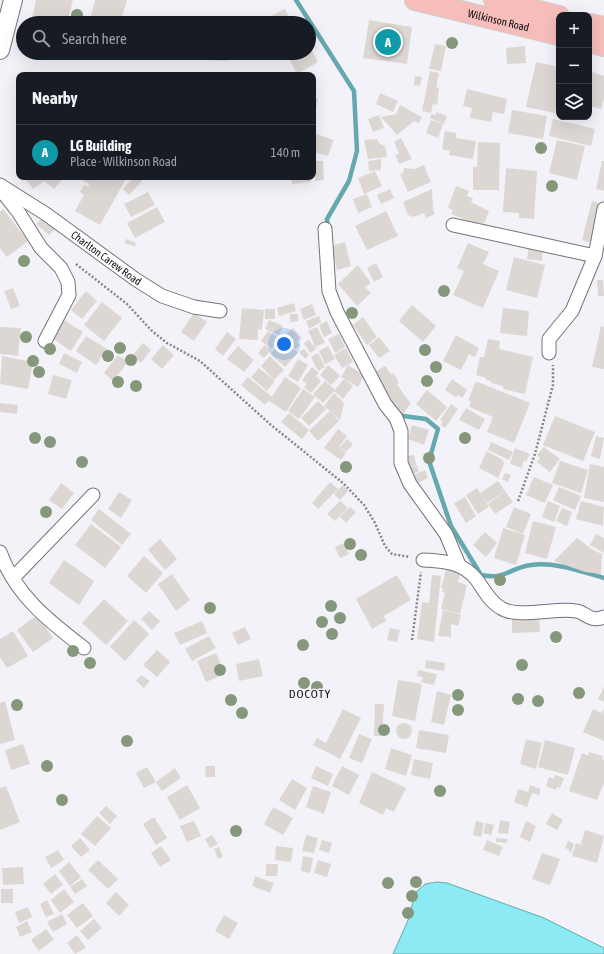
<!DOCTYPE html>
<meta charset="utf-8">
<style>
:root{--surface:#171b24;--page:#20242c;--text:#f1f3f6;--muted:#9ea1a6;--line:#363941;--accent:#966417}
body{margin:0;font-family:"Asap Condensed",sans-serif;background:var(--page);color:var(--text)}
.controls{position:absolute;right:12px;top:12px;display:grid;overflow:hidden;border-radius:8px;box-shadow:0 4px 16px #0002}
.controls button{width:36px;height:36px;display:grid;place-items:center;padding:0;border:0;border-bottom:1px solid var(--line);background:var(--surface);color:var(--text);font:20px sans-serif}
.you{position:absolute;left:284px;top:344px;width:14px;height:14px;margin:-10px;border:3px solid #fff;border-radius:50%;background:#1a73e8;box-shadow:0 0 0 6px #1a73e833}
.badge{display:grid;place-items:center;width:26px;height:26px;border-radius:50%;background:var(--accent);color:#fff;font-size:13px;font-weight:700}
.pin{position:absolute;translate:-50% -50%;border:2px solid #fff;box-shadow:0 1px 4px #0006}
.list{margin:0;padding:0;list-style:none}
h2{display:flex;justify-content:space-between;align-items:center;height:52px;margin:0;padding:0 16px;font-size:17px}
h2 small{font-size:13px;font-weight:400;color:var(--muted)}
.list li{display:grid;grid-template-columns:26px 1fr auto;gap:12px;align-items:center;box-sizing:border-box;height:56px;padding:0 16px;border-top:1px solid var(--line)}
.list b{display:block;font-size:15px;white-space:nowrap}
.list p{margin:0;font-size:13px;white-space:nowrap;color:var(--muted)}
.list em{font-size:13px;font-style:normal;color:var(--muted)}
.icon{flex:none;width:22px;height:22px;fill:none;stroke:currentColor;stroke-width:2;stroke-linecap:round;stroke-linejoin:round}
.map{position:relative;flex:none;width:604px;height:954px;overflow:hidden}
.search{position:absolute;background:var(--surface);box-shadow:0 4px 16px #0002;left:16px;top:16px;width:300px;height:44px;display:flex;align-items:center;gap:10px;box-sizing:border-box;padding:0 14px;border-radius:22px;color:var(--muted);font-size:15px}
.panel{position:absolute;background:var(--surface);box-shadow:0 4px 16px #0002;left:16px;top:72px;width:300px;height:108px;border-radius:8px}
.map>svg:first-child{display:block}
</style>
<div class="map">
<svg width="604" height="954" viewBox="0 0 604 954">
<rect width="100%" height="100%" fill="#f2f2f8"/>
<path fill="#8beaf3" stroke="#66a8af" d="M437,882L447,883L544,918L604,948V954H393L409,918L415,893L425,884Z"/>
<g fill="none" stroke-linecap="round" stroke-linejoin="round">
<g stroke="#66a8af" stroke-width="4.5">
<path d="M296,0L354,91L357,151L349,181L327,219L328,229"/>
<path d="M398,413L403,416L426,419L438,429L429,461L451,526L481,575C506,580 509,568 531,565C553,561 583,572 604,578"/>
</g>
</g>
<g fill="#ddd7d4">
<path d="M36,0H73L67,23H31Z"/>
<path d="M95,0H127L120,23H89Z"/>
<path d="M285,9L290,19L294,17L297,23H272L269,17Z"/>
<path d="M369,20L412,27L407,64L363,58Z"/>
<path d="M435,44L446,46L441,71L429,69Z"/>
<path d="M309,45L318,62L297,74L286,53H309Z"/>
<path d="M525,46L526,63L507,64L506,48Z"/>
<path d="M211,53H227V61L210,60Z"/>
<path d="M536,62L559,67V94L555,113L526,107Z"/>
<path d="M430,71L439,73L436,87L439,88L437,105L433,104L431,113L422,111Z"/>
<path d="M589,71L604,76V99L601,109L589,106Z"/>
<path d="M415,76L422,77L420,86L414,85Z"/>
<path d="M467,89L507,99L504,114L493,112L491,122L470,118L472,108L463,106Z"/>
<path d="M380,93L398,101L393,112L376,104Z"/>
<path d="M313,97L318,99L314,117H313Z"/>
<path d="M400,105L422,117L419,123L414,121L397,135L381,117L396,114Z"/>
<path d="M512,110L547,116L543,139L508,133Z"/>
<path d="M436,112L447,116L444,124L430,118L431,114L435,115Z"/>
<path d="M379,115L384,128L373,132L368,119Z"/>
<path d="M553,119L595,129L591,146L549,136Z"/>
<path d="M431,120L443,124L438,138L426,133Z"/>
<path d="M445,131L456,133V138L476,141L473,159L449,155L450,151L442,149Z"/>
<path d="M313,133L334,140L328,156L313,152Z"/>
<path d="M401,138L412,159L399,164L395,155L399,154L394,142Z"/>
<path d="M377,139L380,144L385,146L387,157L368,159L364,140Z"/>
<path d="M557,140L585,146L577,180L549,173Z"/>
<path d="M478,142L500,143L499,190H473V167H477Z"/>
<path d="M381,159V170L369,171L368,161Z"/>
<path d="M314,161H323L324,180L315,181Z"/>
<path d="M602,161H604V191L596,189Z"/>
<path d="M424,165L431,182L408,192L400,174L403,173L404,168L415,169Z"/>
<path d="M506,168L537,171L534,219L519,218V213L503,212Z"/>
<path d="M375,171L382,186L364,194L358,178Z"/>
<path d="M24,177H64L54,189L44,181L33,189Z"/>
<path d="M83,177H127L100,225L75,211L84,195L80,192L84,185L88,187L89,184L82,180Z"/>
<path d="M134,177H137L142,181L129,195L123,189Z"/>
<path d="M291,177H310L311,182L292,184Z"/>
<path d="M456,186L469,191L467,196L473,198L471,202L489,211L484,224L479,222L478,225L451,214L453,210L448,208Z"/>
<path d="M390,189L394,198L381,204L377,195Z"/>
<path d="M432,189L433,209L435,214L426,218L424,213L413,217L408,215L403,202Z"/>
<path d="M148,192L155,205L131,217L124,204Z"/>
<path d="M367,194L372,207L358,213L353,199Z"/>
<path d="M592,201L601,204L591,243L582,240Z"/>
<path d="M157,207L165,222L135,238L127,223Z"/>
<path d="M3,209L28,241L7,257L0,248V212Z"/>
<path d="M386,211L398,236L367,250L355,226Z"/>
<path d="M44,217L55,230L49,235L36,224Z"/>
<path d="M125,239L135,242L136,247L125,243Z"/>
<path d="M345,242L351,266L337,270L331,246Z"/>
<path d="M468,243L489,252L483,264L499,271L483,308L453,295L464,271L457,268Z"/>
<path d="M529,245L543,246L542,261L527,259Z"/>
<path d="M514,257L545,265L537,298L506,290Z"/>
<path d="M376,263L383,277L374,282L367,268Z"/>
<path d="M358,265L371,283L365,287L371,293L357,306L338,284Z"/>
<path d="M597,280H603L604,296H598Z"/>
<path d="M13,288L20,306L11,309L4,291Z"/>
<path d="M86,291L97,301L82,319L71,310Z"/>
<path d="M102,302L122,318L104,341L84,325Z"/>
<path d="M294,303L296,311L279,316L277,308Z"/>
<path d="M312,304L316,315L304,320L300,309Z"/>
<path d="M412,305L436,326L423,342L399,321Z"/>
<path d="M242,308L264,310L262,330L258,329V340L239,339Z"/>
<path d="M503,308L529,311L527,336L500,333Z"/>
<rect x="265" y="309" width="10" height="10"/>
<path d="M194,313L207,322L194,341L181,332Z"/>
<path d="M290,314H298V321L290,322Z"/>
<path d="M319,316L321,322L309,329L306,321Z"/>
<path d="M363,317L377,337L367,345L353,325Z"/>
<path d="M64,320L83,332L71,351L52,338Z"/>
<path d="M269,320L283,326L279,335L265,329Z"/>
<path d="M327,321L332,333L324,337L319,325Z"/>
<path d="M601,326L604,327V369L592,367Z"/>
<path d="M0,327L21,328L18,356L0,354Z"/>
<path d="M317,327L320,333L311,337L308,331Z"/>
<path d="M293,328L302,338L297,342L300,345L295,349L284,336Z"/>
<path d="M268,331L279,338L272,349L261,341Z"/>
<path d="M227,332L236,339L223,356L215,349Z"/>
<path d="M320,333L325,343L315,347L311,337Z"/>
<path d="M339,334L345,347L335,353L328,339Z"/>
<path d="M456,335L479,348L475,357L469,354L461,370L443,361Z"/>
<path d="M86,336L107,349L96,365L76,351Z"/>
<path d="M379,337L390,351L379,358L369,345Z"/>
<path d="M488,339L500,341L499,349L533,357L525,394L503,389V386L491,383V381L486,380V378L476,375L480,357H484Z"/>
<path d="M283,340L298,353L285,367L270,354Z"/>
<path d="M309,340L316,349L310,353L304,343Z"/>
<path d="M143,343L151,350L141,363L132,356Z"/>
<path d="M163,345L174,355L162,369L151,359Z"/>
<path d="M265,345L271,351L264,358L258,353Z"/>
<path d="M238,346L254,360L244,372L227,359Z"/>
<path d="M328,346L335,359L325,364L319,351Z"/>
<path d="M346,348L353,362L342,368L334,355Z"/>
<path d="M304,349L309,355L305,359L299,352Z"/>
<path d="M64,353L82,362L77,373L59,364Z"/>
<path d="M318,353L325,367L318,371L311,357Z"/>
<path d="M118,355L128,362L113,381L104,373Z"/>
<path d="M2,356L33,362L28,389L0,384Z"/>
<path d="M270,356L284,370L274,380L261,366Z"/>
<path d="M298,359L308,365L298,382L288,376Z"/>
<path d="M328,365L340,376L331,385L320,375Z"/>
<path d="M348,365L364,375L358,387L341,377Z"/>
<path d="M385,366L392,375L394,373L399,383L397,384L404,395L411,403L404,413L398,411L380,387L376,371Z"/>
<path d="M312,367L319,373L316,376L321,381L311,393L304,387L307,384L302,380Z"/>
<path d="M259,368L275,381L267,391L251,377Z"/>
<path d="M53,375L72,380L66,399L48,394Z"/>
<path d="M248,377L272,397L265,405L241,385Z"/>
<path d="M285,377L301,388L286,412L269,401Z"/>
<path d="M344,379L353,386L343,399L334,391Z"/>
<path d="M452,379L467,390L462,398L458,395L456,397L445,390Z"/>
<path d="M325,381L335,390L323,403L313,394Z"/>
<path d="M478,382L530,403L514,443L487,432L493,417L469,407L471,401H468L475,383Z"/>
<path d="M303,389L315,397L299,419L288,411Z"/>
<path d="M427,390L447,407L436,421L416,404Z"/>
<path d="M334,393L344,403L340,420L324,406Z"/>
<path d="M318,401L326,409L309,426L301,418Z"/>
<path d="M0,403L18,405L17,414L0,412Z"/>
<path d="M451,404L458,409L445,428L441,425L443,422L440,420Z"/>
<path d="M466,408L485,419L479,430L459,420Z"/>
<path d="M330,411L339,421L318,441L309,431Z"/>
<path d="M289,413L309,430L302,439L281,422Z"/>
<path d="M555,416L595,432L583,461L543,445Z"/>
<path d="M412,425L429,430L424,445L408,439Z"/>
<path d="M338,429L347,436L339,447L346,453L341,460L324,448Z"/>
<path d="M596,436L604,438L600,459L591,456Z"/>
<path d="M347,439L353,444L346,452L340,447Z"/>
<path d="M491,442L513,452L509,460L488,450Z"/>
<path d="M544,447L560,459L550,472L537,462L540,458L537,455Z"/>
<path d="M515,448L530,454L526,462L524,460L522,468L510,464Z"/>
<path d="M487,451L503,460L504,464L498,478L479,468Z"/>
<path d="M414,455L416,465L404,467L402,457Z"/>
<path d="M560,461L588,470L581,493L552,483Z"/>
<path d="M590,464L604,467V502L584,498Z"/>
<path d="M417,465L419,472L407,475L405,468Z"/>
<path d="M425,470L428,478L413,485L409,477Z"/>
<path d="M505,473L511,475L508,482L502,479Z"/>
<path d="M534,477L553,485L545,503L526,495Z"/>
<path d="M498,481L505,491L487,503L480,493Z"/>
<path d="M330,482L338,489L318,509L312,503Z"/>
<path d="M61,483L74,493L62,509L49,500Z"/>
<path d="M343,485L348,491L340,500L334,494Z"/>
<path d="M559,487L581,496L575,510L553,500Z"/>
<path d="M477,488L489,507L478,514L466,495Z"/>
<path d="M505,491L513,502L495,514L488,504Z"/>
<path d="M119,492L132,500L121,518L108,509Z"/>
<path d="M465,497L476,516L466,523L454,503Z"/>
<path d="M340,501L348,508L335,521L327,514Z"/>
<path d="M548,501L560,506L554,522L542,517Z"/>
<path d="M581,501L604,507L603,526L576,519Z"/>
<path d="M350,507L356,512L346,523L340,517Z"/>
<path d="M514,507L531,514L523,534L506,527Z"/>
<path d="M562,508L572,512L567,526L556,521Z"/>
<path d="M99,509L131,534L122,545L91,520Z"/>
<path d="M533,521L556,527L547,559L525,553Z"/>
<path d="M91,524L121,547L105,568L75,545Z"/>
<path d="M503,528L525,535L516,565L494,558Z"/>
<path d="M485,532L497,543L486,557L473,545Z"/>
<path d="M596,534L604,538V553L590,545Z"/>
<path d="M577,538L593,550L602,554L601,574L585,572L554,561Z"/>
<path d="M160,539L177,559L165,570L148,550Z"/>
<path d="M344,543L349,554L340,558L335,547Z"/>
<path d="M144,556L163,573L146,593L127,576Z"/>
<path d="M64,560L94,581L79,605L49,583Z"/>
<path d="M447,566L461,570L458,582L467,585L460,614L441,609L445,593L442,592L443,588H441Z"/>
<path d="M172,574L190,600L176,611L158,584Z"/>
<path d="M397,575L411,600L384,616L386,621L372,629L356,599Z"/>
<path d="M432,575L441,576L434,642L417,639L422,602L429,603Z"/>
<path d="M104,599L128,621L106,645L82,623Z"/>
<path d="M443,610L461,615L458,626L451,624V637L438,636Z"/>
<path d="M149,611L160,621L152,630L141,619Z"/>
<path d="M37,615L53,638L33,652L17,630Z"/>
<path d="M539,615L540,632L512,633V616Z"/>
<path d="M134,620L149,634L125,661L110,647Z"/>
<path d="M202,621L207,633L180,645L174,633Z"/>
<path d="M245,627L251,639L238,645L232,633Z"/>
<path d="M390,628L400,630L397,642L387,640Z"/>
<path d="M13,631L28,656L7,668L0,657V639Z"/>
<path d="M209,636L216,648L192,661L185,649Z"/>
<path d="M157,650L170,662L157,677L143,665Z"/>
<path d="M216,653L225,674L206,682L197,661Z"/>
<path d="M259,659L263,676L239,681L236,664Z"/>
<path d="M426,660L445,663L444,671L425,668Z"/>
<path d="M418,670L437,674L434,685L421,682L423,677L417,676Z"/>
<path d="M141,675L150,681L144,688L136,681Z"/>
<path d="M398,680L422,684L415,721L392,716Z"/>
<path d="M604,687V702L598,699Z"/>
<path d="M437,691L451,695L444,725L431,722Z"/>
<path d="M5,701L15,740L0,744V703Z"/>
<path d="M375,704H384L382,736H374Z"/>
<path d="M343,709L361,718L340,759L313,745L317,738L326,743Z"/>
<path d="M593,709L602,713L604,709V741L583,732Z"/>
<circle cx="404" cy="731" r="8"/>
<path d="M419,730L449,735L446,753L416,748Z"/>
<path d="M359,734L372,739L362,763L349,758Z"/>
<path d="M526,739L542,743L536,769L520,764Z"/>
<path d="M545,740L575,748L568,775L538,767Z"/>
<path d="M23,744L30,764L11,770L5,750Z"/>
<path d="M391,748L412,755L406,776L385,769Z"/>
<path d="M589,752L603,756L602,759L604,760V786L603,785L597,800L569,791L582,753L588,756Z"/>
<path d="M414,759L433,763L430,779L411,775Z"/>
<path d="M205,766H215V777H206Z"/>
<path d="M316,766L333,774L328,786L311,778Z"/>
<path d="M342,766L359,775L349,795L332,786Z"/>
<path d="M147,767L156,782L144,788L136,773Z"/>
<path d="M175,768L181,778L162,791L156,782Z"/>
<path d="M372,772L406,788L394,812L386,808L383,815L359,803Z"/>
<path d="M555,775L564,778L560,788L557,787L556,790L546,786L549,777L554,779Z"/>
<path d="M292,779L307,788L295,810L279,800Z"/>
<path d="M187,785L200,808L180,820L167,797Z"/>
<path d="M530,785L541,789L539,795L532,793L527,807L514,802L518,789L528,792Z"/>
<path d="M6,786L20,822L0,830V788Z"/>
<path d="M313,786L331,792L324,814L306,807Z"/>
<path d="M106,806L117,816L110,824L99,813Z"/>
<path d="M273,807L293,818L283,835L264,824Z"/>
<path d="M552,813L563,820L557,830L546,824Z"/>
<path d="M97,816L111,828L95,846L81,834Z"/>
<path d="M154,817L167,838L156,845L143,824Z"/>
<path d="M500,820L510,822L508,834L498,833Z"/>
<path d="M194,821L201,836L187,842L180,826Z"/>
<path d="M476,821L484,823L481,837L473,835Z"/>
<path d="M526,821L536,826L530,842L520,837Z"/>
<path d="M486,823L494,825L491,835L483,833Z"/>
<path d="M585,830L604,836L597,863L572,856L576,843L585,846L581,844Z"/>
<path d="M212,835L218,844L210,848L205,839Z"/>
<path d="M306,835L318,838L314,853L302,851Z"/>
<path d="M80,838L90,850L81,857L71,846Z"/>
<path d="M496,838L507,839V843L496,842Z"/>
<path d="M322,840L332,843L329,853L319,850Z"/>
<path d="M487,840L503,847L499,856L483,850Z"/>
<path d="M568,841L574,844L571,853L569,852L570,850L565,848Z"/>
<path d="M161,846L171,860L160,867L151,853Z"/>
<path d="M276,846L293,848L291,862L275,860Z"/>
<path d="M219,847L223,857L218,859L214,849Z"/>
<path d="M58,850L64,860L51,868L45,857Z"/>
<path d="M542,853L560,859L550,885L532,879Z"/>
<path d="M303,856L313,858L310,873L301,871Z"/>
<path d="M98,860L118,879L108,889L88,870Z"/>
<path d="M318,860L331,864L327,877L314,873Z"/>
<path d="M69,862L81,877L70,886L59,871Z"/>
<path d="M266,864H278L277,876H266Z"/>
<path d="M23,867L24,884L3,885L2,868Z"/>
<path d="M55,874L63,885L51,894L43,884Z"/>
<path d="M255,876L274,883L270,893L252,886Z"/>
<path d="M82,879L87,886L75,894L70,887Z"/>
<rect x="1" y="889" width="12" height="14"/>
<path d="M64,889L74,902L60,913L51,900Z"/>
<path d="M116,892L129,905L119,916L106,903Z"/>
<path d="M47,900L54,914L46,917L40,904Z"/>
<path d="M83,903L93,916L77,928L67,915Z"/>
<path d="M28,907L32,917L19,923L15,912Z"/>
<path d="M62,914L67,924L53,932L47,922Z"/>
<path d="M224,915L238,923L229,939L215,931Z"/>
<path d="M94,919L102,928L88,940L80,931Z"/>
<path d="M27,921L32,932L20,937L16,927Z"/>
<path d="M46,929L54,939L39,951L31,940Z"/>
<path d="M77,935L86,948L75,954L67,943Z"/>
</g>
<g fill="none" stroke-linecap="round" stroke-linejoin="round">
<defs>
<g id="street">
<path id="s1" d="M0,185L46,214L135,279L162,296L194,307L220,311"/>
<path d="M1,190L19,213L41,248L61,268L68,282L69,295L45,341"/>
<path d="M453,225L595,256"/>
<path d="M325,229L329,291L337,312L385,404L396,418L401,431V463L410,484L446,534L459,565"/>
<path d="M549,353V339L572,311L595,256L604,209"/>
<path d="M0,552C15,595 49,621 84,648"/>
<path d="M423,560C444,561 463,562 477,580C484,590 490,602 501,608C517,619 557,607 576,611C586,612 589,623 604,617"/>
<path d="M13,578L93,495"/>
</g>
<path id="secondary" d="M0,50L13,0"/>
<g id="primary">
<path id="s2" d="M415,0L559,35"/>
<path d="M494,0L559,16"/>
<path d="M589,24L604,27"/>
<path d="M589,42L604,46"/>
</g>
</defs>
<use href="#street" stroke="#747479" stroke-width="15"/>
<use href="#secondary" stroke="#747479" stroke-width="20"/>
<use href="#primary" stroke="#cfcfcf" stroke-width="22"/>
<g stroke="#86868a" stroke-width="2.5" stroke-dasharray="2 2" stroke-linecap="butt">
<path d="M76,264L127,304L151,330L167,343L200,361L271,425L343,483L364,505L375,523L385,546L392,554L410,557"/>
<path d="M518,501L535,454L553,385V365"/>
<path d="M412,640L421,572"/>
</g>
<use href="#street" stroke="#fff" stroke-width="13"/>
<use href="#secondary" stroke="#fff" stroke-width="18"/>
<use href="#primary" stroke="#f7bdbb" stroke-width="20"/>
</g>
<g fill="#85987b">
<circle cx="77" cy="15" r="6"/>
<circle cx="452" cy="43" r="6"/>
<circle cx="541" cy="148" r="6"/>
<circle cx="552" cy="186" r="6"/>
<circle cx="24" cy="261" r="6"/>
<circle cx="444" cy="291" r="6"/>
<circle cx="352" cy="313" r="6"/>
<circle cx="26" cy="337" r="6"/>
<circle cx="120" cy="348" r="6"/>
<circle cx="50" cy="349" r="6"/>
<circle cx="425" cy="350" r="6"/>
<circle cx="108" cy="356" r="6"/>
<circle cx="131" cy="360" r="6"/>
<circle cx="33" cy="361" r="6"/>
<circle cx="436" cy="367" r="6"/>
<circle cx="39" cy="372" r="6"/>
<circle cx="427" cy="381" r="6"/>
<circle cx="118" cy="382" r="6"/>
<circle cx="136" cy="386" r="6"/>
<circle cx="35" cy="438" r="6"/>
<circle cx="465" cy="438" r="6"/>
<circle cx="50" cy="442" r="6"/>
<circle cx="429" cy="458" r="6"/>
<circle cx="82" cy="462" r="6"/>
<circle cx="346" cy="467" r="6"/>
<circle cx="46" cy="512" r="6"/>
<circle cx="350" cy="544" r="6"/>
<circle cx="361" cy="555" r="6"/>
<circle cx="500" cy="580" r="6"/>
<circle cx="331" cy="606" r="6"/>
<circle cx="210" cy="608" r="6"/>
<circle cx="340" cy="618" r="6"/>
<circle cx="322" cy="622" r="6"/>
<circle cx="332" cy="634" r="6"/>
<circle cx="556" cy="637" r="6"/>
<circle cx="303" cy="645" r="6"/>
<circle cx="73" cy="651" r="6"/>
<circle cx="90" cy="663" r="6"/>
<circle cx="522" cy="665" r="6"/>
<circle cx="220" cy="670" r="6"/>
<circle cx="304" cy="683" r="6"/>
<circle cx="317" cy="687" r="6"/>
<circle cx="579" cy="693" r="6"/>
<circle cx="458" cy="695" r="6"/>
<circle cx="518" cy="699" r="6"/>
<circle cx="231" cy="700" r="6"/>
<circle cx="538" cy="701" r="6"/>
<circle cx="17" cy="705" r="6"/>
<circle cx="458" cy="710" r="6"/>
<circle cx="242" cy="713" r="6"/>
<circle cx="384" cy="730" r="6"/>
<circle cx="127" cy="741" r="6"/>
<circle cx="47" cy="766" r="6"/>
<circle cx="440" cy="791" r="6"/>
<circle cx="62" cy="800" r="6"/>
<circle cx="236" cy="831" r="6"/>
<circle cx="416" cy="882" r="6"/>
<circle cx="388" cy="883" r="6"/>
<circle cx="412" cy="896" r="6"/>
<circle cx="408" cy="913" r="6"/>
</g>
<g text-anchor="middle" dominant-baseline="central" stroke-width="3" stroke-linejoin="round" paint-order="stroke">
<g font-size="11" fill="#0f0f11" stroke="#f2f2f8">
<text stroke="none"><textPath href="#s2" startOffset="86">Wilkinson Road</textPath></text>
<text stroke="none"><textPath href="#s1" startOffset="129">Charlton Carew Road</textPath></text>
</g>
<g font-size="12" letter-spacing="1" fill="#0f0f11" stroke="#f2f2f8">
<text x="310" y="694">DOCOTY</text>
</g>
</g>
</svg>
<div class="controls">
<button>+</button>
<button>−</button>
<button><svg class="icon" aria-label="layers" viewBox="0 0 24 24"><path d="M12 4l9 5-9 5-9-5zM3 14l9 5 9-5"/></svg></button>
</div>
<div class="you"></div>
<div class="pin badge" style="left:388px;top:42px;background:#0f9aa8">A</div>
<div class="search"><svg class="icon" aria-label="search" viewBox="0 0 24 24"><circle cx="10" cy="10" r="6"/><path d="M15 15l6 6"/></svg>Search here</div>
<section class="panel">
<h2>Nearby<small></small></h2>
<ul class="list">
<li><span class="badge" style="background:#0f9aa8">A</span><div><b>LG Building</b><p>Place · Wilkinson Road</p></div><em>140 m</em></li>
</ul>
</section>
</div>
